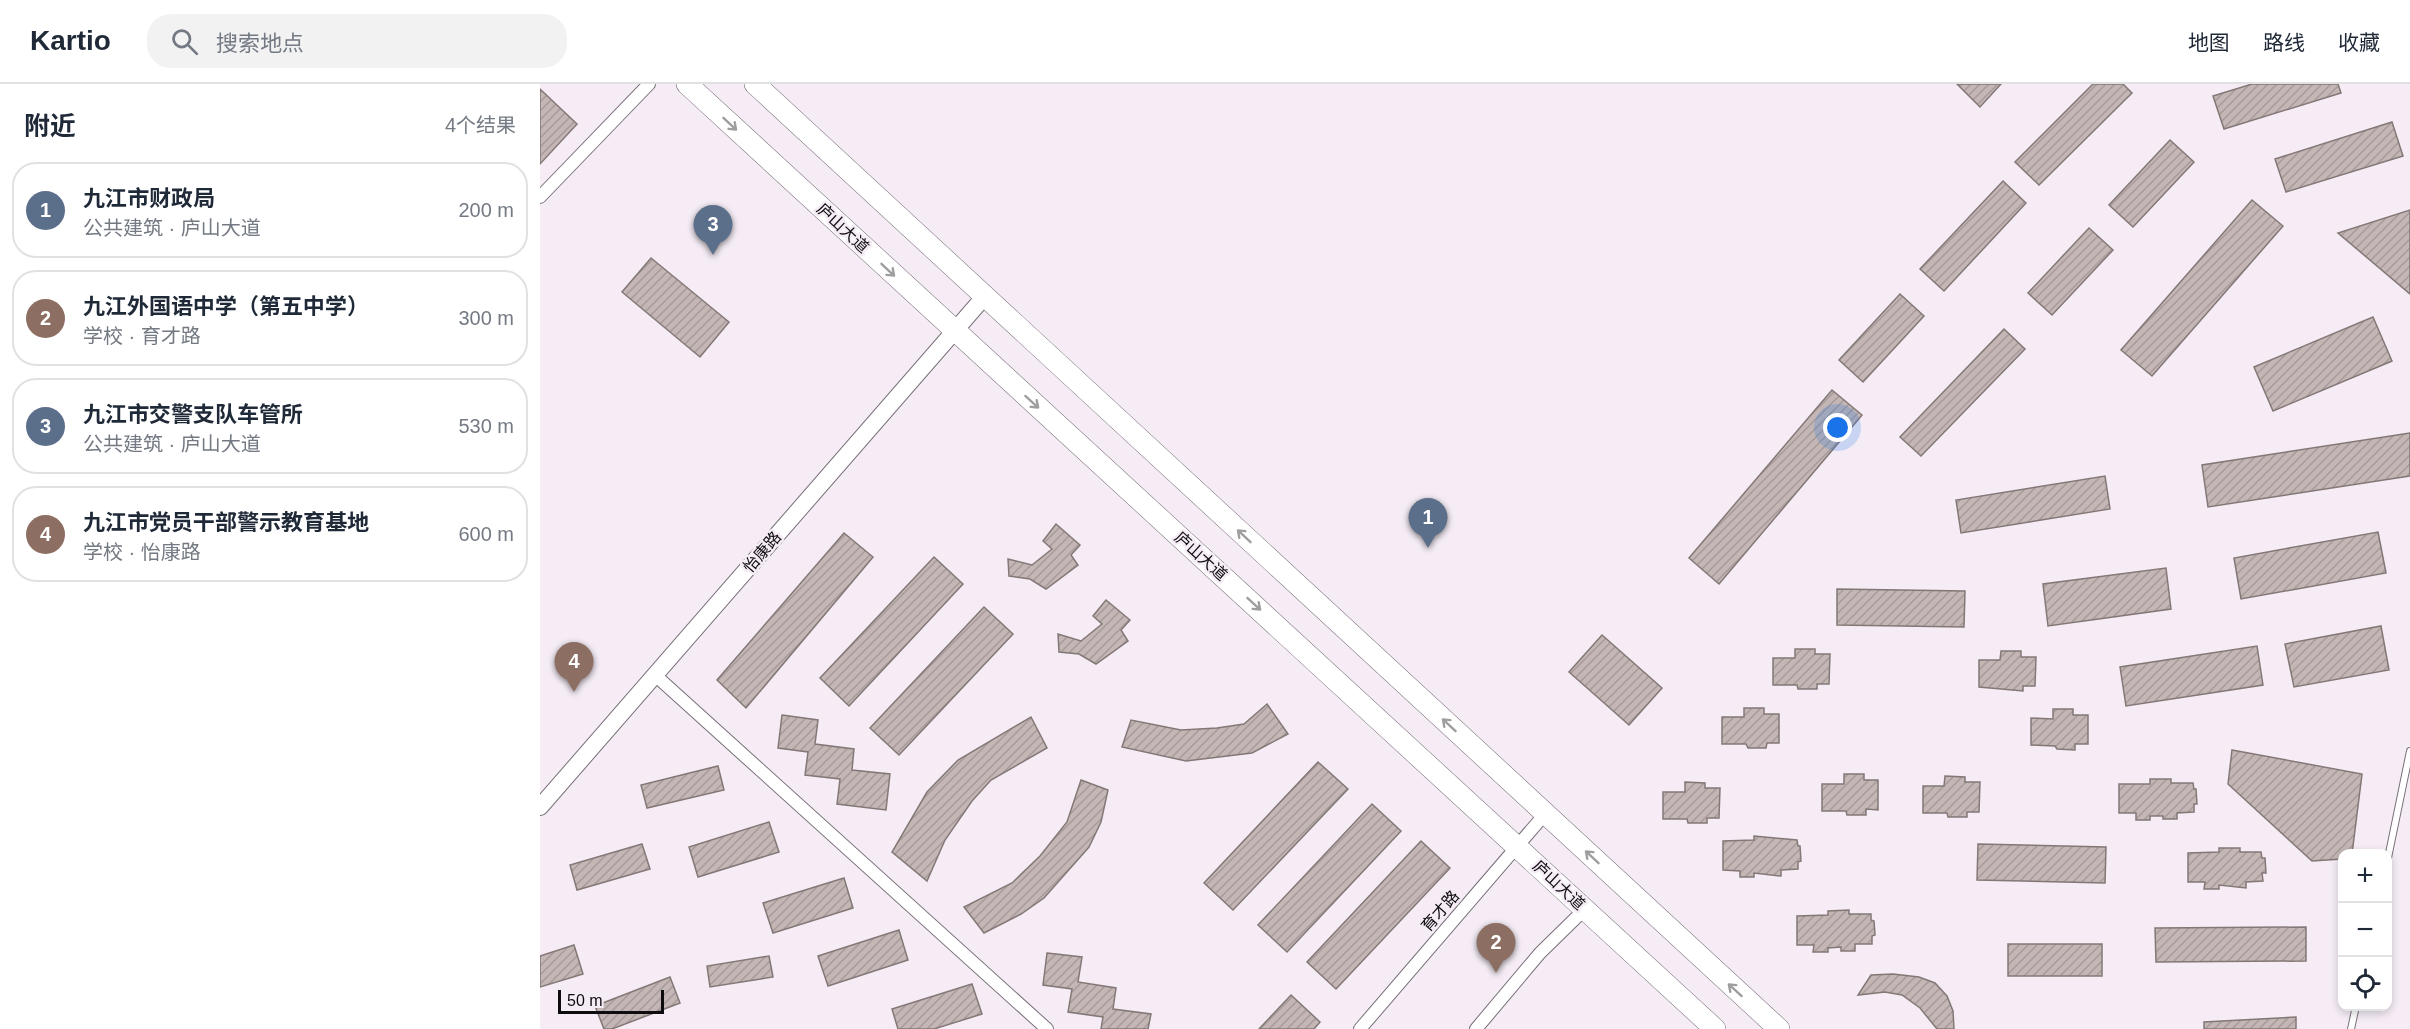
<!DOCTYPE html>
<html lang="zh">
<meta charset="utf-8">
<style>
:root{--surface:#fff;--page:#f2f2f3;--text:#1f2937;--muted:#747a83;--line:#e0e1e3;--accent:#db2777}
body{margin:0;font-family:Helvetica,"Noto Sans SC",sans-serif;background:var(--page);color:var(--text)}
.controls{position:absolute;right:18px;bottom:18px;display:grid;overflow:hidden;border-radius:12px;box-shadow:0 3px 9px #0003}
.controls button{width:54px;height:54px;display:grid;place-items:center;padding:0;border:0;border-bottom:2px solid var(--line);background:var(--surface);color:var(--text);font:30px sans-serif}
.scale{position:absolute;left:18px;bottom:15px;width:106px;box-sizing:border-box;padding-left:6px;border:3px solid #0e0c0e;border-top:0;font-size:16px;line-height:21px;white-space:nowrap;color:#0e0c0e;-webkit-text-stroke:4px #f5ecf5;paint-order:stroke}
.you{position:absolute;left:1298px;top:344px;width:21px;height:21px;margin:-15px;border:4px solid #fff;border-radius:50%;background:#1a73e8;box-shadow:0 0 0 9px #1a73e833}
.badge{display:grid;place-items:center;width:39px;height:39px;border-radius:50%;background:var(--accent);color:#fff;font-size:20px;font-weight:700}
.pin{position:absolute;translate:-50% -50px;filter:drop-shadow(0 2px 3px #0008)}
.pin::after{content:'';position:absolute;top:32px;width:21px;height:18px;background:inherit;clip-path:polygon(0 0,100% 0,50% 100%)}
.list{margin:0;padding:0;list-style:none}
h2{display:flex;justify-content:space-between;align-items:center;height:78px;margin:0;padding:0 24px;font-size:26px}
h2 small{font-size:20px;font-weight:400;color:var(--muted)}
.list li{display:grid;grid-template-columns:39px 1fr auto;gap:18px;align-items:center;box-sizing:border-box;height:96px;margin:0 12px 12px;padding:0 12px;border:2px solid var(--line);border-radius:24px}
.list b{display:block;font-size:22px;white-space:nowrap}
.list p{margin:0;font-size:20px;white-space:nowrap;color:var(--muted)}
.list em{font-size:20px;font-style:normal;color:var(--muted)}
.icon{flex:none;width:33px;height:33px;fill:none;stroke:currentColor;stroke-width:2;stroke-linecap:round;stroke-linejoin:round}
.map{position:relative;flex:none;width:1870px;height:945px;overflow:hidden}
header{display:flex;align-items:center;gap:36px;box-sizing:border-box;height:84px;padding:0 30px;background:var(--surface);border-bottom:2px solid var(--line)}
header strong{font-size:28px}
nav{display:flex;gap:33px;margin-inline-start:auto;font-size:21px}
.search{width:420px;height:54px;background:var(--page);display:flex;align-items:center;gap:15px;box-sizing:border-box;padding:0 21px;border-radius:24px;color:var(--muted);font-size:22px}
main{display:flex}
aside{flex:1;background:var(--surface)}
.map>svg:first-child{display:block}
</style>
<header>
<strong>Kartio</strong>
<div class="search"><svg class="icon" aria-label="search" viewBox="0 0 24 24"><circle cx="10" cy="10" r="6"/><path d="M15 15l6 6"/></svg>搜索地点</div>
<nav><a>地图</a><a>路线</a><a>收藏</a></nav>
</header>
<main>
<aside>
<h2>附近<small>4个结果</small></h2>
<ul class="list">
<li><span class="badge" style="background:#5c6f8a">1</span><div><b>九江市财政局</b><p>公共建筑 · 庐山大道</p></div><em>200 m</em></li>
<li><span class="badge" style="background:#8d6e63">2</span><div><b>九江外国语中学（第五中学）</b><p>学校 · 育才路</p></div><em>300 m</em></li>
<li><span class="badge" style="background:#5c6f8a">3</span><div><b>九江市交警支队车管所</b><p>公共建筑 · 庐山大道</p></div><em>530 m</em></li>
<li><span class="badge" style="background:#8d6e63">4</span><div><b>九江市党员干部警示教育基地</b><p>学校 · 怡康路</p></div><em>600 m</em></li>
</ul>
</aside>
<div class="map">
<svg width="1870" height="945" viewBox="0 0 1870 945">
<defs>
<pattern id="building-hatch" width="6" height="6" patternUnits="userSpaceOnUse" patternTransform="scale(1.5)"><rect width="6" height="6" fill="#c3b6b5"/><path d="M-1 1l2-2M0 6l6-6M5 7l2-2" fill="none" stroke="#a69b9a"/></pattern>
</defs>
<rect width="100%" height="100%" fill="#f5ecf5"/>
<g fill="url(#building-hatch)" stroke="#847877" stroke-width="1.5">
<path d="M1417,0H1461L1440,23Z"/>
<path d="M1553,0H1583L1592,9L1499,101L1475,78Z"/>
<path d="M1712,0H1798L1801,9L1684,45L1673,12Z"/>
<path d="M0,5L37,40L0,80Z"/>
<path d="M1852,38L1863,72L1746,108L1735,75Z"/>
<path d="M1630,56L1654,78L1593,143L1569,121Z"/>
<path d="M1463,97L1486,119L1404,207L1380,185Z"/>
<path d="M1712,116L1743,142L1612,292L1581,266Z"/>
<path d="M1870,126V210L1798,149Z"/>
<path d="M1549,144L1573,166L1512,231L1488,209Z"/>
<path d="M111,174L189,238L160,273L82,208Z"/>
<path d="M1360,210L1384,232L1323,298L1299,276Z"/>
<path d="M1833,233L1852,277L1733,327L1714,283Z"/>
<path d="M1464,245L1485,265L1381,372L1360,353Z"/>
<path d="M1292,306L1322,331L1179,500L1149,474Z"/>
<path d="M1870,349V392L1668,423L1662,381Z"/>
<path d="M1565,392L1570,425L1421,449L1416,416Z"/>
<path d="M516,440L540,461L531,471L538,481L506,505L490,495L469,492L468,475L492,481L512,465L503,457Z"/>
<path d="M1838,448L1846,489L1701,515L1694,474Z"/>
<path d="M304,449L333,473L206,624L177,596Z"/>
<path d="M394,473L423,500L309,622L280,594Z"/>
<path d="M1626,484L1631,525L1508,542L1503,500Z"/>
<path d="M1297,505L1425,507L1424,543L1297,541Z"/>
<path d="M566,516L590,536L581,546L588,557L556,580L539,570L519,568L518,550L541,557L562,540L553,532Z"/>
<path d="M444,523L473,550L359,671L330,644Z"/>
<path d="M1841,542L1849,586L1754,603L1745,560Z"/>
<path d="M1062,551L1122,604L1089,641L1029,588Z"/>
<path d="M1717,562L1723,601L1586,622L1580,583Z"/>
<path d="M1255,565H1275V570H1290L1289,600H1277V605H1258L1257,601H1233V574H1255Z"/>
<path d="M1461,567H1481V573H1496L1495,602H1483V607L1439,603V576H1460Z"/>
<path d="M727,620L748,650L712,669L646,677L582,663L591,636L641,646L677,644L704,640Z"/>
<path d="M1204,624H1224V630H1239V659H1227L1226,664H1208L1206,660H1182V633H1204Z"/>
<path d="M1513,625H1533V631H1548V660H1535V666L1517,665L1515,662L1491,661V634L1513,635Z"/>
<path d="M242,631L278,636L275,660L314,665L312,686L350,690L346,726L297,720L300,695L265,691L268,668L238,664Z"/>
<path d="M491,633L507,664L451,696L432,717L405,756L387,797L352,768L387,708L418,676Z"/>
<path d="M1692,666L1822,690L1812,770H1802V775L1772,777L1688,700Z"/>
<path d="M778,678L808,705L693,826L664,799Z"/>
<path d="M178,682L184,706L107,724L101,701Z"/>
<path d="M1304,690H1324V696H1338V726L1326,725V731H1307L1306,727H1282V700H1304Z"/>
<path d="M1405,692L1425,693V698H1440L1439,728H1427V733H1408L1407,729H1383V702H1404Z"/>
<path d="M1610,695H1631V699H1653L1654,705H1656L1657,720H1654V728L1637,729V735H1623V732H1610V736H1596V729H1579V700H1610Z"/>
<path d="M541,696L568,706L561,738L549,763L504,814L481,830L444,849L424,823L472,799L500,772L527,738Z"/>
<path d="M1145,698L1165,699V704H1180L1179,734H1167V739H1148L1147,735H1123V708H1145Z"/>
<path d="M832,720L861,747L747,868L718,841Z"/>
<path d="M229,738L239,768L158,793L149,763Z"/>
<path d="M1214,752L1257,756L1258,762H1260L1261,777L1258,778V785L1241,786V792L1214,789V793H1200V787L1183,786V757L1214,756Z"/>
<path d="M881,757L910,784L796,905L767,878Z"/>
<path d="M102,760L110,785L37,806L30,781Z"/>
<path d="M1438,760L1566,763L1565,799L1437,796Z"/>
<path d="M1679,764H1700V768H1721L1722,774H1725L1726,789H1722L1723,797L1706,798V804L1679,801V805H1664L1665,798H1648V769L1679,768Z"/>
<path d="M304,794L313,824L233,849L223,819Z"/>
<path d="M1309,826V830H1331V836L1334,837L1335,851L1332,852V860H1315V867H1301V863L1288,864V868H1273L1274,861H1257V832L1288,831V827Z"/>
<path d="M1766,843V877L1616,878L1615,844Z"/>
<path d="M359,846L368,876L288,902L278,872Z"/>
<rect x="1468" y="860" width="94" height="32"/>
<path d="M34,861L43,890L0,903V872Z"/>
<path d="M507,869L542,873L538,898L576,904L573,925L611,930L608,945H561L563,933L528,928L532,905L503,901Z"/>
<path d="M229,872L233,893L170,903L167,882Z"/>
<path d="M1353,890L1379,893L1395,899L1407,912L1413,927L1414,945H1397L1380,924L1362,911L1345,908L1318,911L1331,891Z"/>
<path d="M130,893L140,919L72,945H64L55,922Z"/>
<path d="M432,900L442,930L394,945H358L352,925Z"/>
<path d="M751,911L780,938L774,945H719Z"/>
<path d="M1756,933V945H1664V938Z"/>
</g>
<g fill="none" stroke-linecap="round" stroke-linejoin="round">
<defs>
<g id="lane">
<path d="M1848,774L1870,667"/>
<path d="M1811,945L1816,922"/>
</g>
<g id="street">
<path d="M0,113L109,0"/>
<path d="M115,591L507,945"/>
<path d="M820,945L1005,730"/>
<path d="M936,945L1000,869L1045,825"/>
</g>
<path id="secondary" d="M0,723L445,212"/>
<g id="highway">
<path d="M147,0L1175,945"/>
<path d="M215,0L1239,945"/>
</g>
</defs>
<use href="#lane" stroke="#787078" stroke-width="8"/>
<use href="#street" stroke="#787078" stroke-width="14"/>
<use href="#secondary" stroke="#787078" stroke-width="18"/>
<use href="#highway" stroke="#787078" stroke-width="22"/>
<use href="#lane" stroke="#fff" stroke-width="6"/>
<use href="#street" stroke="#fff" stroke-width="12"/>
<use href="#secondary" stroke="#fff" stroke-width="16"/>
<use href="#highway" stroke="#fff" stroke-width="21"/>
</g>
<defs><path id="oneway-shaft" d="M-6 0H5M1.5-3L5.5 0L1.5 3" fill="none" stroke-width="1.6" stroke-linecap="round" stroke-linejoin="round" transform="scale(1.5)"/></defs>
<g stroke="#9f9e9f">
<use href="#oneway-shaft" transform="translate(190 40) rotate(43)"/>
<use href="#oneway-shaft" transform="translate(348 186) rotate(43)"/>
<use href="#oneway-shaft" transform="translate(492 318) rotate(42)"/>
<use href="#oneway-shaft" transform="translate(704 452) rotate(-137)"/>
<use href="#oneway-shaft" transform="translate(714 520) rotate(42)"/>
<use href="#oneway-shaft" transform="translate(909 641) rotate(-137)"/>
<use href="#oneway-shaft" transform="translate(1052 773) rotate(-137)"/>
<use href="#oneway-shaft" transform="translate(1195 906) rotate(-138)"/>
</g>
<g text-anchor="middle" dominant-baseline="central" stroke-width="5" stroke-linejoin="round" paint-order="stroke">
<g font-size="16" fill="#0e0c0e" stroke="#f5ecf5">
<text transform="translate(303 144) rotate(43)">庐山大道</text>
<text transform="translate(222 468) rotate(-49)">怡康路</text>
<text transform="translate(661 472) rotate(42)">庐山大道</text>
<text transform="translate(1019 801) rotate(43)">庐山大道</text>
<text transform="translate(900 827) rotate(-49)">育才路</text>
</g>
</g>
</svg>
<div class="controls">
<button>+</button>
<button>−</button>
<button><svg class="icon" aria-label="locate" viewBox="0 0 24 24"><circle cx="12" cy="12" r="6"/><path d="M12 2v4M12 18v4M2 12h4M18 12h4"/></svg></button>
</div>
<div class="scale">50 m</div>
<div class="you"></div>
<div class="pin badge" style="left:888px;top:464px;background:#5c6f8a">1</div>
<div class="pin badge" style="left:956px;top:889px;background:#8d6e63">2</div>
<div class="pin badge" style="left:173px;top:171px;background:#5c6f8a">3</div>
<div class="pin badge" style="left:34px;top:608px;background:#8d6e63">4</div>
</div>
</main>
